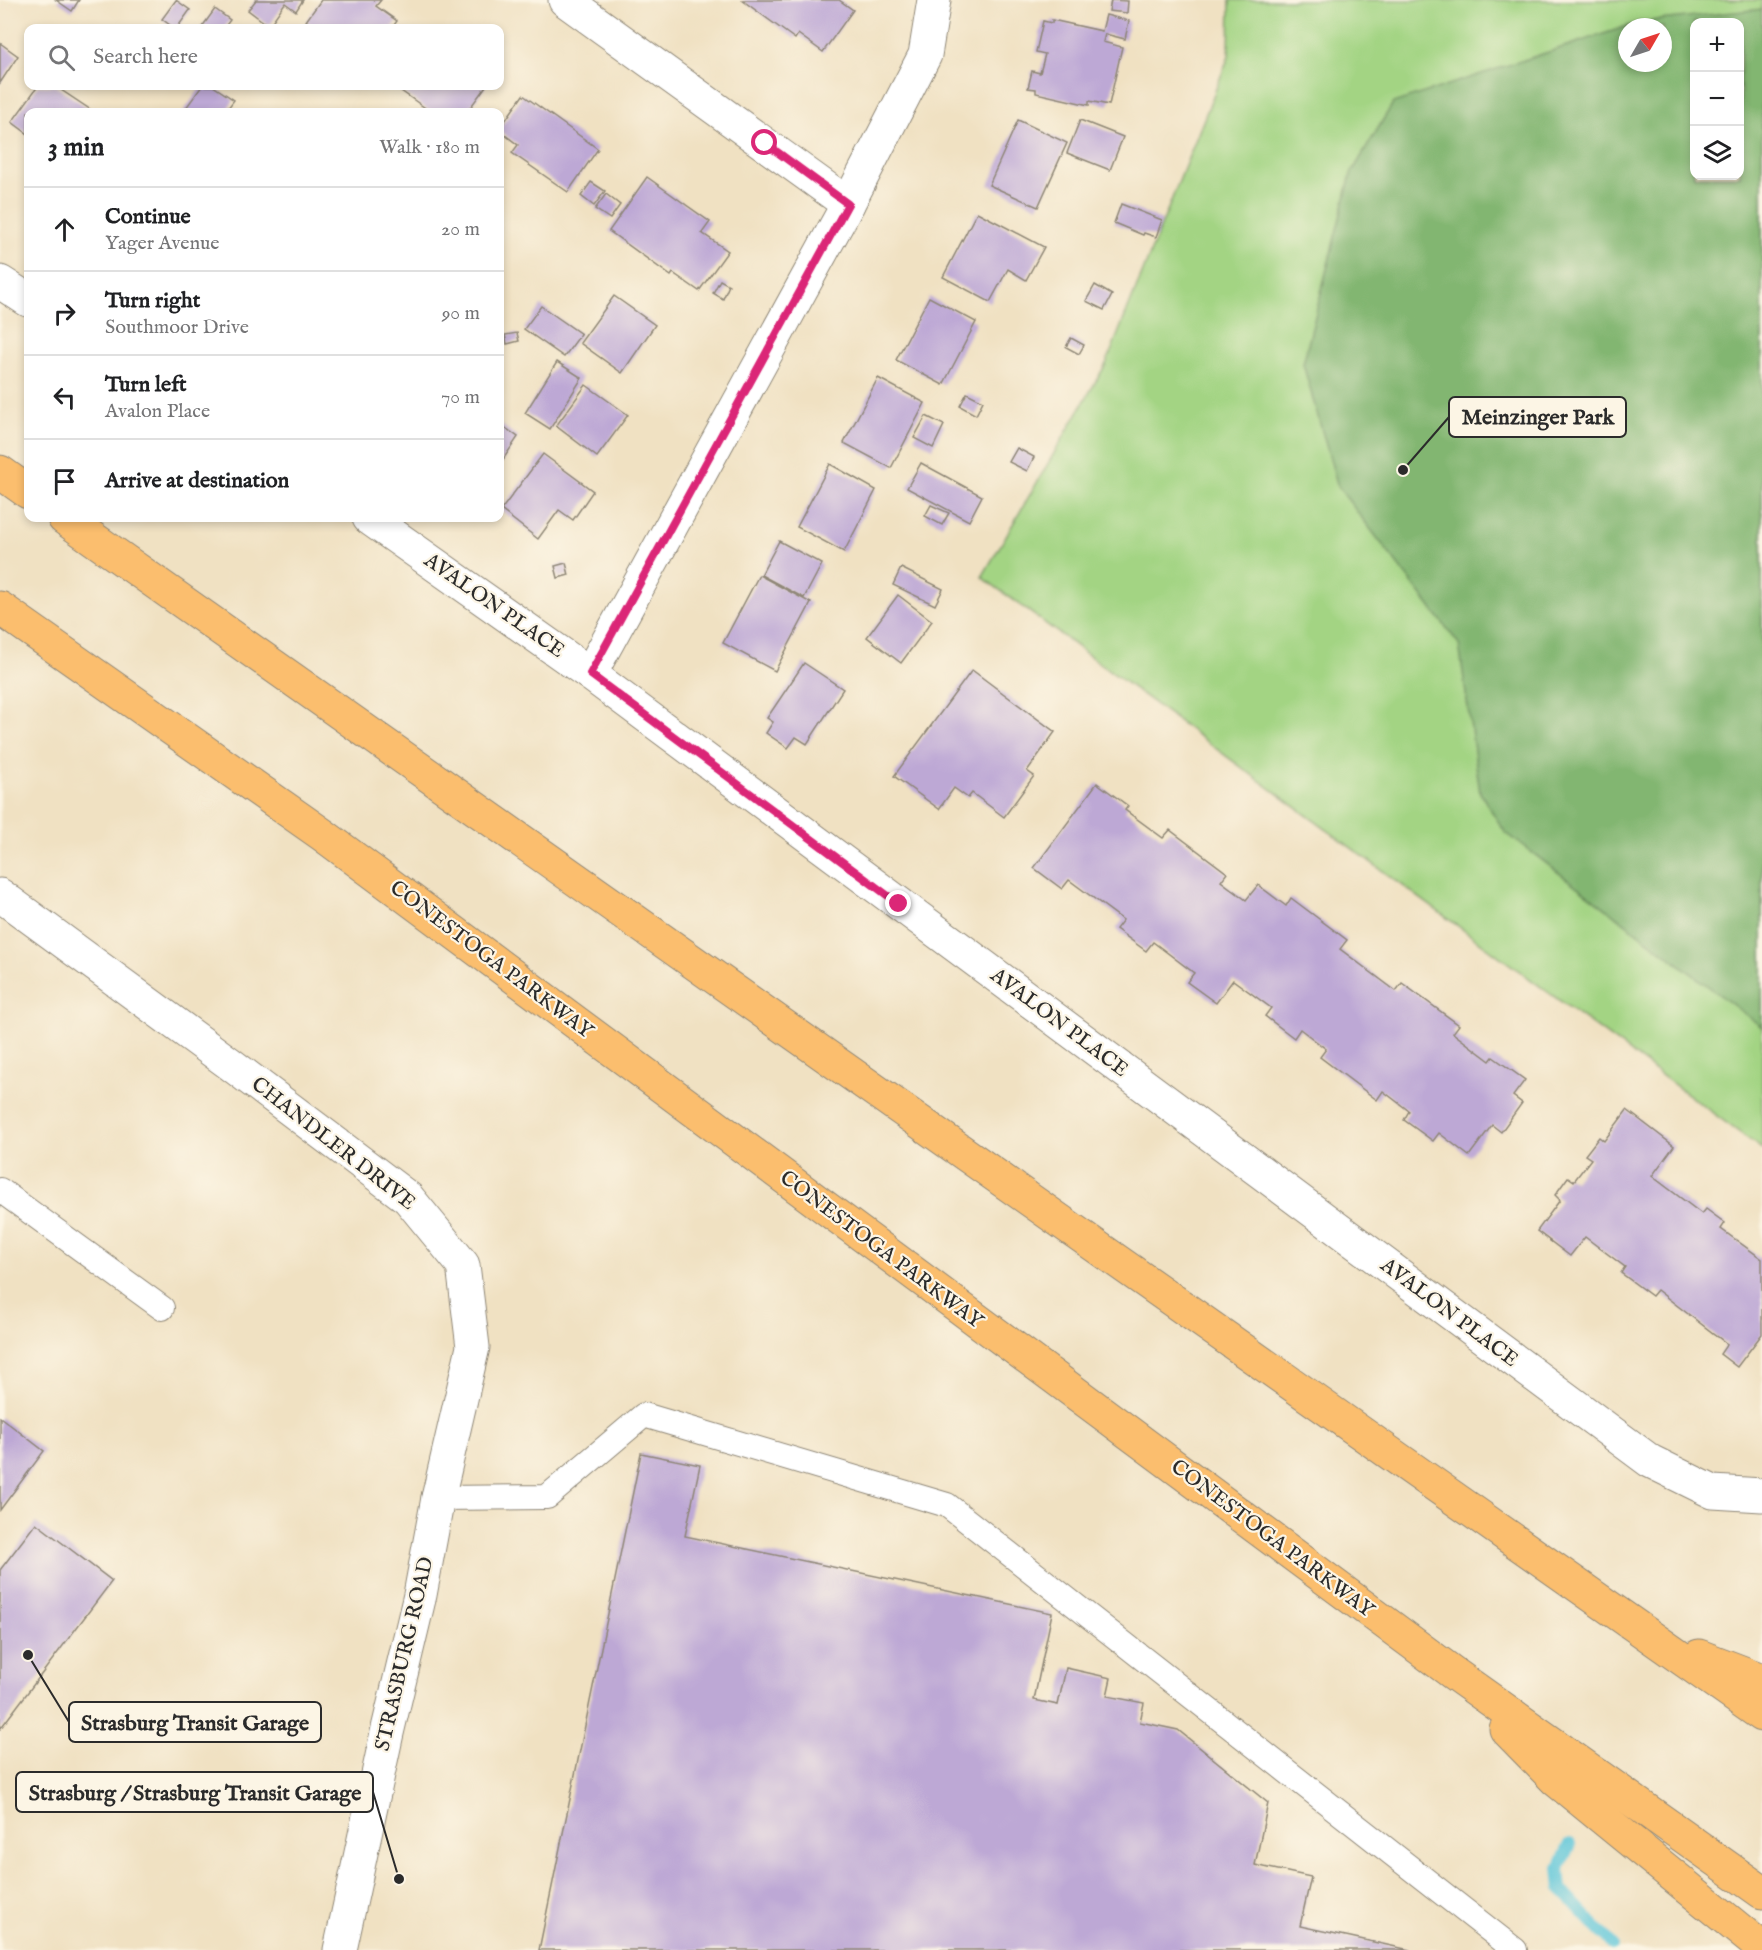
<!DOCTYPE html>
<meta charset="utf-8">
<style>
:root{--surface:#fff;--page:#f2f2f2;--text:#202124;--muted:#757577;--line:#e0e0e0}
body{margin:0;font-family:"IM FELL English",serif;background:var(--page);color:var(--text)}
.controls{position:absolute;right:18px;top:18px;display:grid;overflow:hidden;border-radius:12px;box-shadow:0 3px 9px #0003}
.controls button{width:54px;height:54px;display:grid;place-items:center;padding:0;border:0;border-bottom:2px solid var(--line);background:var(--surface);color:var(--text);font:30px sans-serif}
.compass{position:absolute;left:1618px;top:18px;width:54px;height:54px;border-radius:50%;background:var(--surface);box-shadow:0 3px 9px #0003;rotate:51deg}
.stop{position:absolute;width:18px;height:18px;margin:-14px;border:4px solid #db2777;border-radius:50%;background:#fff}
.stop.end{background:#db2777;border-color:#fff;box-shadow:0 2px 6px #0008}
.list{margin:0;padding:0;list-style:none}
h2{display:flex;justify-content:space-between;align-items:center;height:78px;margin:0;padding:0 24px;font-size:26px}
h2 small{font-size:20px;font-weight:400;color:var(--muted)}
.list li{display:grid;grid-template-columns:39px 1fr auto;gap:18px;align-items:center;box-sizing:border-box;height:84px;padding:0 24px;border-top:2px solid var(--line)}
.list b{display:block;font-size:22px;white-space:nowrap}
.list p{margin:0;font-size:20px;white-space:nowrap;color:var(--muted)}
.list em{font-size:20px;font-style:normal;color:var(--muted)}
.icon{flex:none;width:33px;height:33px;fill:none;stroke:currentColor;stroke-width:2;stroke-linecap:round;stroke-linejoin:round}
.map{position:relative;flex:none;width:1762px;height:1950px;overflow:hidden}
.search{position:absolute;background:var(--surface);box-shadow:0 3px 9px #0003;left:24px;top:24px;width:480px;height:66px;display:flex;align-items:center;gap:15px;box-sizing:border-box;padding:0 21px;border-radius:12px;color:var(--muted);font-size:22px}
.panel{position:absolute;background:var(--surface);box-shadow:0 3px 9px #0003;left:24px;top:108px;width:480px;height:414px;border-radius:12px}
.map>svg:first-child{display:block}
</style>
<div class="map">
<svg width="1762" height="1950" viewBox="0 0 1762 1950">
<rect width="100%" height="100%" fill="#fcf5e5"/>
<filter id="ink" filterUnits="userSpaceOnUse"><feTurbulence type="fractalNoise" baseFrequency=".0167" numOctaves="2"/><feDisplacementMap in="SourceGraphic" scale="12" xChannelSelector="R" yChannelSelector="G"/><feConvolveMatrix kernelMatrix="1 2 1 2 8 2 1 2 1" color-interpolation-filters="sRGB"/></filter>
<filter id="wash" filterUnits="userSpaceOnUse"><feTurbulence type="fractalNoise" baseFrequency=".008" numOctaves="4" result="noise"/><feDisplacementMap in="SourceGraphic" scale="24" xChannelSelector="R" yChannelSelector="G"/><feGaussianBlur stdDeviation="1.35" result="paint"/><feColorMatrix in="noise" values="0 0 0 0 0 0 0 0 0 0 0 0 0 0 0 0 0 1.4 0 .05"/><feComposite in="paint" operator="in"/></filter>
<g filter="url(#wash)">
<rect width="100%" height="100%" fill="#f0e1c2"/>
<path fill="#a3d483" stroke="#678057" stroke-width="1.5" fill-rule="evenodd" d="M1230,0H1762V1149L982,577L1106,364L1229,56ZM1694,22H1740V176H1694ZM1627,27H1663V63H1627Z"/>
<path fill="#82b671" stroke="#56704e" stroke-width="1.5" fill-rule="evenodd" d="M1762,9V1027L1505,832L1480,793L1459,644L1338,487L1303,364L1351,174L1393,103L1640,22ZM1694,22H1740V176H1694ZM1627,27H1663V63H1627Z"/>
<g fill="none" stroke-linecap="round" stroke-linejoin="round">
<path stroke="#5dc6d9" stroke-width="12" d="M1570,1844L1559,1868L1561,1889L1613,1945"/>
</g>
<g id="blocks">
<g fill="#bda8d5">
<path d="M56,0H79L72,11Z"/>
<path d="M176,0L190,10L177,28H174L162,19Z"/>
<path d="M256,0H303L296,11L285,3L269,26L248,10Z"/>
<path d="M321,0H381L376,6L397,21L392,28H317L306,21Z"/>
<path d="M742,0H839L853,10L823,52L798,34L795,39Z"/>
<path d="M1111,0L1128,1L1127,13L1109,11Z"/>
<path d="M215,9L230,20L224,28H204L202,27Z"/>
<path d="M1106,15L1129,21L1125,39L1105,34L1103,42L1122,47L1109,105L1089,101V105L1036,93V89L1028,88L1032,71L1040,73L1045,54L1036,52L1043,21L1052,23V20L1102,31Z"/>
<path d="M0,43L18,56L0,83Z"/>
<path d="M38,86H55L94,112H28V134L12,122Z"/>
<path d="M202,86H213L234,100L225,112H183Z"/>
<path d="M394,86H486L467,112H431Z"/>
<path d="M523,95L598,149L568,192L512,153L518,145L500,131V128Z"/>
<path d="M1018,120L1067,143L1038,207L989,185Z"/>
<path d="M1080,120L1123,137L1110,170L1067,153Z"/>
<path d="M647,177L710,222L702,233L728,251L699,291L673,273L671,276L609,231Z"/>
<path d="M591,182L605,191L594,206L581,196Z"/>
<path d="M606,194L620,205L610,219L595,209Z"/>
<path d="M1121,204L1162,220L1156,237L1144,233L1143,235L1114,223Z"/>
<path d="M977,212L1044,247L1026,280L1008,269L990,302L943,277Z"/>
<path d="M720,280L729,285L723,299L713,293Z"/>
<path d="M1095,285L1112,295L1104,310L1086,301Z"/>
<path d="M614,296L655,325L622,373L580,343Z"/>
<path d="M929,297L976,322L943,385L896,360Z"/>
<path d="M541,306L581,334L564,357L524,329Z"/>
<path d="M517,333L519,341L507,344L505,335Z"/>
<path d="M1071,338L1084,345L1079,354L1066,347Z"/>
<path d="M557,362L582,378L550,429L525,413Z"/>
<path d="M878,378L925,403L891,468L844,443Z"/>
<path d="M586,385L628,415L597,457L556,426Z"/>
<path d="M967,393L983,401L976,415L960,406Z"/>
<path d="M926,416L944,425L933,448L914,438Z"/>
<path d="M500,424L518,437L500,464Z"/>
<path d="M1017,448L1034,457L1027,471L1009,462Z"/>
<path d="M543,454L593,491L573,520L559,510L538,539L501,510Z"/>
<path d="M921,463L982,496L969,521L907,488Z"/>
<path d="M830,464L876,490L844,552L797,527Z"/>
<path d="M931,505L949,513L942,525L925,516Z"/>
<path d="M779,541L822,564L804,598L761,575Z"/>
<path d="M566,563L569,575L558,578L555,566Z"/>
<path d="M901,568L943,589L935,605L893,585Z"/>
<path d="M759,575L811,603L775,671L723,643Z"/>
<path d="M898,595L932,621L901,663L867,637Z"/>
<path d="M804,663L843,689L807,744L796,737L788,748L766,733L773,722L767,718Z"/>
<path d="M972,670L1055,732L1027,771L1034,776L1004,817L972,793L968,798L954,788L939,809L894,776Z"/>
<path d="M1097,783L1128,806L1125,810L1163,838L1170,830L1227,873L1221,881L1246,900L1258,885L1286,906L1291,898L1347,940L1340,949L1396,991L1402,983L1459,1025L1453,1033L1490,1061L1493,1057L1525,1080L1513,1096L1522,1103L1501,1132L1492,1125L1469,1156L1439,1133L1433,1141L1404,1120L1409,1111L1383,1091L1377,1100L1320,1057L1326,1049L1300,1029L1294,1038L1265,1016L1271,1008L1233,980L1216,1003L1187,982L1194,973L1153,942L1146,951L1116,929L1123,920L1069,880L1062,889L1034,868Z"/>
<path d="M1627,1110L1674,1146L1652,1176L1702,1214L1706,1209L1725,1223L1721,1229L1762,1259V1334L1737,1367L1720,1354L1727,1344L1657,1290L1652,1296L1621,1273L1625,1267L1585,1237L1570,1256L1537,1231L1560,1200L1555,1195L1568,1177L1574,1181L1591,1159L1585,1155L1599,1137L1604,1141Z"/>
<path d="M0,1417L44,1451L0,1510Z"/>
<path d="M641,1453L700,1465L685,1536L1052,1613L1034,1700L1058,1705L1066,1668L1111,1678L1107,1696L1144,1703L1140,1722L1178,1730L1268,1803L1255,1865L1311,1877L1300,1926L1410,1950H539Z"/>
<path d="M36,1523L112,1581L0,1729V1570Z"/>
</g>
</g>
</g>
<g filter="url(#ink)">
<use href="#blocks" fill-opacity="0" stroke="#8e8676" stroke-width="1.5"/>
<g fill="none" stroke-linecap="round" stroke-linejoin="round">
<defs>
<g id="service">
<path d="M0,1190L162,1308"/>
<path d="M438,1498L547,1497L644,1415L947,1505L1515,1950"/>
</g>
<g id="minor">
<path d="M565,0L848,204"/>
<path d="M0,282L28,300"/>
<path d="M369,518L590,674L1650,1461L1713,1492L1762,1495"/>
<path d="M590,674L848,204L925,55L934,0"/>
<path d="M0,895L229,1063L408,1198L463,1265L473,1347L438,1498"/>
</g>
<path id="tertiary" d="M340,1950L387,1733L420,1595L438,1498"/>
<g id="motorway">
<path d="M0,472L28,492"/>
<path d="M64,518L1026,1197L1762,1715"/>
<path d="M0,608L323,835L1453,1673L1762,1892"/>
<path d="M1699,1656L1762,1680"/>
<path d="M1506,1729L1556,1780L1762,1948"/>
</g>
</defs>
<use href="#service" stroke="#8e8676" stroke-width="26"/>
<use href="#minor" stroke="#8e8676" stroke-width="35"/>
<use href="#tertiary" stroke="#8e8676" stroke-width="35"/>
<use href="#motorway" stroke="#8e8676" stroke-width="35"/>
<use href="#service" stroke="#fff" stroke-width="24"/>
<use href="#minor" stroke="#fff" stroke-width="33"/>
<use href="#tertiary" stroke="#fff" stroke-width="33"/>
<use href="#motorway" stroke="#fbbe6e" stroke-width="33"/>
</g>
</g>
<g fill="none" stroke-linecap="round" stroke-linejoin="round" filter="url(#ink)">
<path stroke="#db2777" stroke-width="8" d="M765,143L848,204L590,674L899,904"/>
</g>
<g text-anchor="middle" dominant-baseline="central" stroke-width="4.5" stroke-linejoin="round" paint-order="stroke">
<g font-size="21" fill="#2b2b2b" stroke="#fcf5e5">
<text transform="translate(494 606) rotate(35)">AVALON PLACE</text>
<text transform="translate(491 960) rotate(37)">CONESTOGA PARKWAY</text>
<text transform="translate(1059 1023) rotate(37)">AVALON PLACE</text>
<text transform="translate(333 1144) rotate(38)">CHANDLER DRIVE</text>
<text transform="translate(881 1250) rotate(37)">CONESTOGA PARKWAY</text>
<text transform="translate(1449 1313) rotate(37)">AVALON PLACE</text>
<text transform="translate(1272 1539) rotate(37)">CONESTOGA PARKWAY</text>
<text transform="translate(405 1654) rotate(-77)">STRASBURG ROAD</text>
</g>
</g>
<path fill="none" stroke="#2b2b2b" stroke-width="2" d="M1403 470L1449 417M28 1655L69 1722M399 1879L373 1792"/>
<g fill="#2b2b2b" stroke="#fcf5e5" stroke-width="2">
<circle cx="1403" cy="470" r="6"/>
<circle cx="28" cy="1655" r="6"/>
<circle cx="399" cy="1879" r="6"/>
</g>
<g fill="#fcf5e5" stroke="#2b2b2b" stroke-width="2">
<rect x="1449" y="397" width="177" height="40" rx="6"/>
<rect x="69" y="1702" width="252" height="40" rx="6"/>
<rect x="16" y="1772" width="357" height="40" rx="6"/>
</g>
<g font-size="22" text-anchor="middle" font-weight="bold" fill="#2b2b2b">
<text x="1538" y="424">Meinzinger Park</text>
<text x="195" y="1730">Strasburg Transit Garage</text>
<text x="195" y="1800">Strasburg / Strasburg Transit Garage</text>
</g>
</svg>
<div class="controls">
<button>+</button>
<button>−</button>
<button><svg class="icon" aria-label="layers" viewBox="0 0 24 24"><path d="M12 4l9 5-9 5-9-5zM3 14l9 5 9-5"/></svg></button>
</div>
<svg class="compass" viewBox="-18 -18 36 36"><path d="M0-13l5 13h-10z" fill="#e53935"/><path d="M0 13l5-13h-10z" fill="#757577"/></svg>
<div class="stop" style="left:765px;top:143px"></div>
<div class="stop end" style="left:899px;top:904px"></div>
<div class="search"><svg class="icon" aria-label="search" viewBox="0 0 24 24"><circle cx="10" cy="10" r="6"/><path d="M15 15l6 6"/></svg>Search here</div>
<section class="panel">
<h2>3 min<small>Walk · 180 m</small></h2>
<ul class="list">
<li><svg class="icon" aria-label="ahead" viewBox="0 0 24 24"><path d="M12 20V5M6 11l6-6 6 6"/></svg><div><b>Continue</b><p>Yager Avenue</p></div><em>20 m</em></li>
<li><svg class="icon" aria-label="right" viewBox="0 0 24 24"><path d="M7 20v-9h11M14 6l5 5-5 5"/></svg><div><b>Turn right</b><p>Southmoor Drive</p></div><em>90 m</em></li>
<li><svg class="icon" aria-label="left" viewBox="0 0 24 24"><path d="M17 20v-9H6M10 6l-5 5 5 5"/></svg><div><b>Turn left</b><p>Avalon Place</p></div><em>70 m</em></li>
<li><svg class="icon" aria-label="arrive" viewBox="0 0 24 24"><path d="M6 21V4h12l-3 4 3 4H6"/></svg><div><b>Arrive at destination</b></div></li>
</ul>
</section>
</div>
